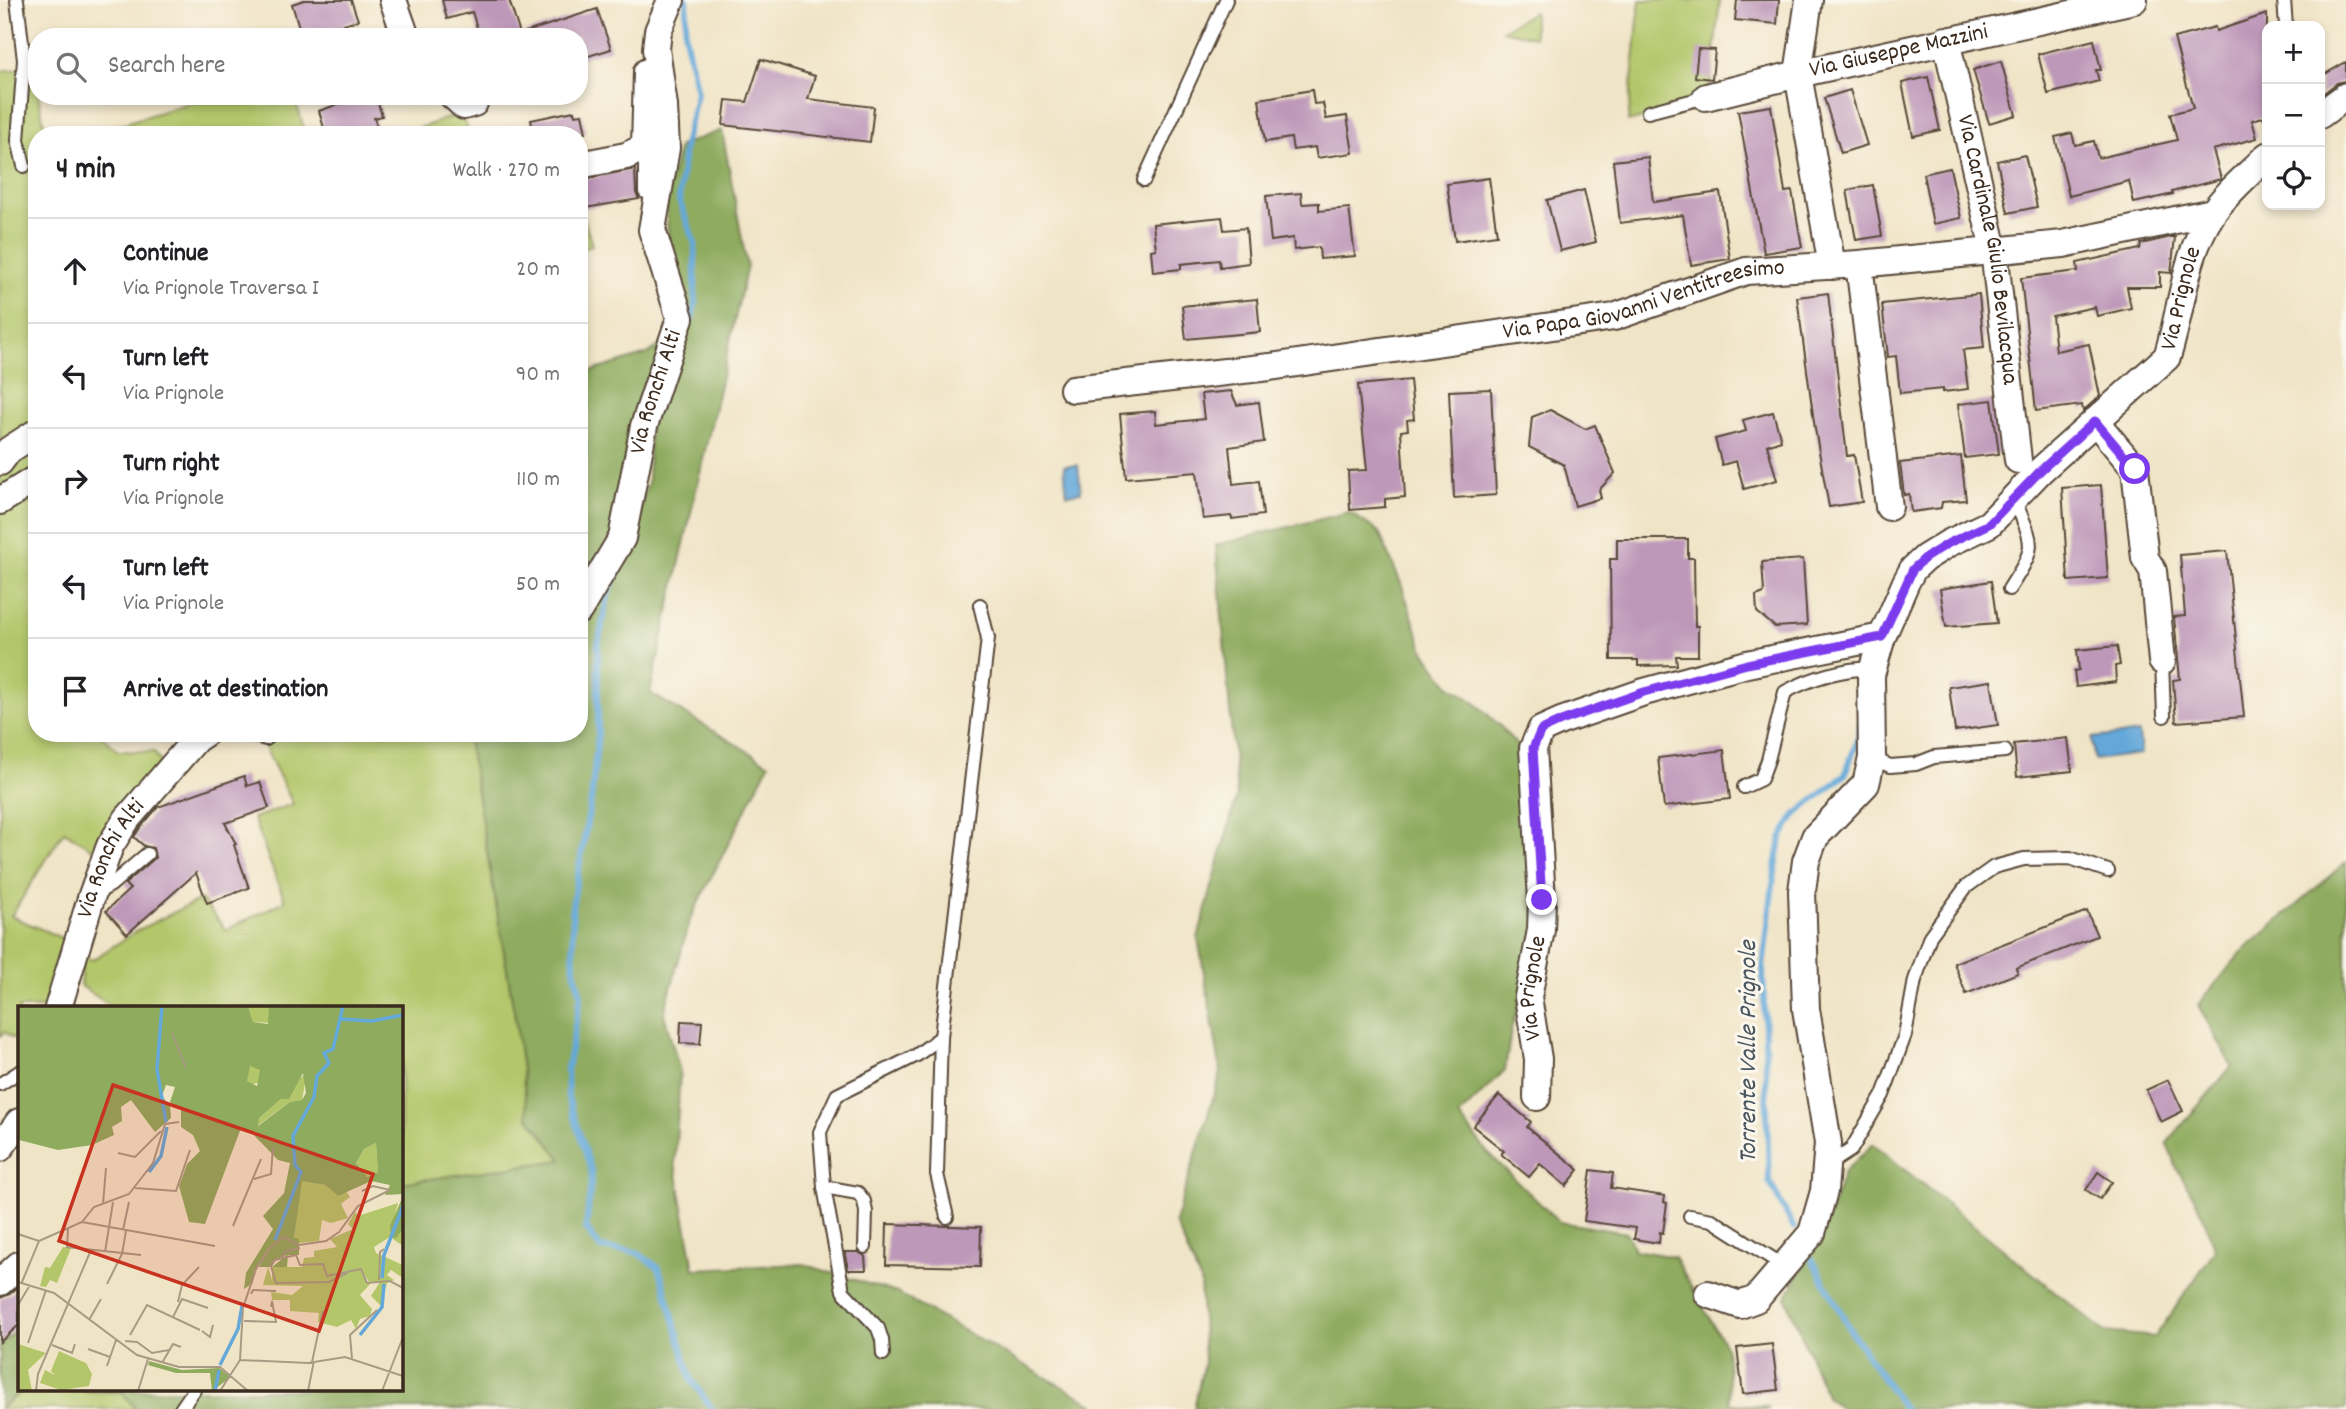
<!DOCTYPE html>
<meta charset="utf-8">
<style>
:root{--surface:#fff;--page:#f2f2f2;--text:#202124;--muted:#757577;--line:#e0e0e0}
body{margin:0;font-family:Dekko,sans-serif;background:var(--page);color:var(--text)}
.controls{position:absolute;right:21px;top:21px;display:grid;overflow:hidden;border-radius:14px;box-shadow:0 4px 10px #0003}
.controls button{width:63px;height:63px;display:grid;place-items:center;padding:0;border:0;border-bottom:2px solid var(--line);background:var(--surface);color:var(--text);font:35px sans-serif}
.stop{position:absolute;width:21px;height:21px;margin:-16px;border:5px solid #7c3aed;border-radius:50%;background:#fff}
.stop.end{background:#7c3aed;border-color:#fff;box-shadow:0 2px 7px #0008}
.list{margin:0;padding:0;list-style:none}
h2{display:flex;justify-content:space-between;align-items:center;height:91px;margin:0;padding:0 28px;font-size:30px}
h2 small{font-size:23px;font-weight:400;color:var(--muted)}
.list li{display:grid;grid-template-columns:46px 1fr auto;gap:21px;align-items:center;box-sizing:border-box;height:105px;padding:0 28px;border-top:2px solid var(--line)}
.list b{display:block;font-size:26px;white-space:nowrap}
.list p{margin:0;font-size:23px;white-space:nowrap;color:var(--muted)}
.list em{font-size:23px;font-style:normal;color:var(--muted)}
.icon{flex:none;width:38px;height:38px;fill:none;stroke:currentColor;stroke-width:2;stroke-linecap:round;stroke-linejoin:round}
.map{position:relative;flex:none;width:2346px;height:1409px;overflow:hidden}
.search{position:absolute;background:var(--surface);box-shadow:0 4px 10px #0003;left:28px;top:28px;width:560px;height:77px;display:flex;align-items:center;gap:18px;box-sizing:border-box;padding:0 24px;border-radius:28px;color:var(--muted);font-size:26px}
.panel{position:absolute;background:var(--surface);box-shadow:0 4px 10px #0003;left:28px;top:126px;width:560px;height:616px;border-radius:28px}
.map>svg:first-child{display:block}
</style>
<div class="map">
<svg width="2346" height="1409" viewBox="0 0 2346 1409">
<rect width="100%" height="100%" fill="#fbf7ec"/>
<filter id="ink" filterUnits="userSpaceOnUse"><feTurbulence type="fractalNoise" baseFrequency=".0143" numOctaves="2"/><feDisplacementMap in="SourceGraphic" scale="14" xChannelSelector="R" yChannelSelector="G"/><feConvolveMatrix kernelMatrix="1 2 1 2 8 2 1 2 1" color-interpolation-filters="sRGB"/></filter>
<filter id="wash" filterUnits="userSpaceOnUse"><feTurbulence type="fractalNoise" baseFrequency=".00686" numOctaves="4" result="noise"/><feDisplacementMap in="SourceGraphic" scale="28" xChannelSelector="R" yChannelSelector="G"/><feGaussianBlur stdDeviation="1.57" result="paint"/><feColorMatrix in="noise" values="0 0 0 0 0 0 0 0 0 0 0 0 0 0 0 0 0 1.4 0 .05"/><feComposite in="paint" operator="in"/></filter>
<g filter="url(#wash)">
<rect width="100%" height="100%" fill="#f0e4c6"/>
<g fill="#b3c66a" stroke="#777844" stroke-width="2">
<path d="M1640,0H1720L1711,80L1705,101L1628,122Z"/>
<path d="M1534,12V37L1502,30Z"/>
<path d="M33,68L46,135H37V425L0,451V71Z"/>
<path d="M212,96H294L306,135H86Z"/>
<path d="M460,114L471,135H399Z"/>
<path d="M582,213L592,245L579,251V214Z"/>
<path d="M37,437V472L0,496V469Z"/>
<path d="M37,485V733H99L118,751L154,752L165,769L99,853L64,831L11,916L64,939L50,1008H19V1042L4,1032L0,1036V509Z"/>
<path d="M258,733H467L515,1017L528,1116L562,1160L401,1183V1008H113L80,985L83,955L92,960L138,930L201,899L226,930L285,901L253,818L293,804Z"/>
<path d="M23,1390L122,1392L136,1409H0Z"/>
</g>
<g fill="#8eab5e" stroke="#646a3e" stroke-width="2">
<path d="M722,130L747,266L650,693L769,764L690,919L664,1014L680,1071L675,1163L694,1269L803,1264L897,1293L1102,1409H136L122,1392L82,1390H401V1183L562,1160L528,1116L515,1017L467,733H579V620L617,554L610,591L634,531L648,483L650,424L675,359L666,199L679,146Z"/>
<path d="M664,343L620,538L579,603V375L647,354Z"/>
<path d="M1349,512L1379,532L1400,581L1424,651L1448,684L1474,702L1500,726L1520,749L1537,922L1527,974L1511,1030L1505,1070L1459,1116L1488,1153L1559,1222L1627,1233L1634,1250L1674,1257L1726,1347L1730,1404L1767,1406L1769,1409H1194L1204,1361L1200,1280L1175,1222L1221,1072L1198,938L1237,795L1216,545Z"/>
<path d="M2346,862V1409H1842L1827,1398L1786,1298L1827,1222L1844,1172L1873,1144L2105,1332L2155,1337L2215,1250L2200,1208L2176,1167L2167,1143L2232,1066L2198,1005L2241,953Z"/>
<path d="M19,1328V1390H23L0,1407V1345Z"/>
</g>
<g fill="#64a8d9" stroke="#50697c" stroke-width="2">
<path d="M1078,465L1081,492L1067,494L1064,466Z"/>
<path d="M2139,733L2141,754L2094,760L2092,738Z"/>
</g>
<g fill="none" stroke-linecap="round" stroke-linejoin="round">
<g stroke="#64a8d9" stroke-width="6">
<path d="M687,0L685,35L697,93L684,146L679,200L695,244V305L691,321"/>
<path d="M620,565L608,595L598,645V734L591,800L572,907L574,970L581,995L567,1069L568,1098L592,1173L586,1228L600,1248L636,1252L659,1268L691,1379L712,1409"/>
<path d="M1794,1228L1769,1181L1763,968L1772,891L1781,838L1795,815L1845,775L1857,741L1860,725"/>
<path d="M1812,1259L1852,1333L1904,1409"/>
</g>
</g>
<g id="blocks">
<g fill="#be98b9">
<path d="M304,0H351L358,20L344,24L348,37H302L292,4Z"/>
<path d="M442,0H509L521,37H480L472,12L447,19Z"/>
<path d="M1737,0H1779L1777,24L1735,20Z"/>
<path d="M597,9L611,49L579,59V37H523V33Z"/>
<path d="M2267,14V116L2252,120L2257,138L2213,150L2221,179L2172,192L2173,194L2134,203L2129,181L2069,196L2055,137L2072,133L2075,145L2094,141L2098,158L2177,140L2170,114L2193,108L2174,38L2215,27L2216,31Z"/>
<path d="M2094,40L2101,70H2096L2099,81L2048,94L2038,54Z"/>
<path d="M1698,49L1715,50L1712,79L1695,77Z"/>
<path d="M761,59L815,76L808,99L874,107L870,142L723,125L726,100L747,102Z"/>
<path d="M2001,61L2016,115L1989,123L1973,70Z"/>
<path d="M2346,62V81L2337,83L2320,96V77Z"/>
<path d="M1928,77L1940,130L1913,136L1902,83Z"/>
<path d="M1312,90L1314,104L1323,103L1326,119L1347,116L1353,153L1317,158L1315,147L1293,150L1291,138L1265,142L1259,99Z"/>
<path d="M1850,90L1867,145L1841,153L1824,98Z"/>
<path d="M336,96H376L382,116L374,118L380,135H326L319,111L339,104Z"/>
<path d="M1771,106L1785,192L1792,191L1802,247L1764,253L1738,111Z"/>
<path d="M574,111L575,115L582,114L586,133L534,135L531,120Z"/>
<path d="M2025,155L2037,207L2008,213L1997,161Z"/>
<path d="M1648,157L1653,202L1720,192L1730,259L1691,265L1683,215L1620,223L1613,161Z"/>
<path d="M1950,168L1961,218L1933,224L1923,174Z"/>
<path d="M635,169L636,193L639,199L579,209V180Z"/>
<path d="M1489,178L1497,235L1455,241L1447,184Z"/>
<path d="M1873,185L1882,236L1856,240L1847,190Z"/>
<path d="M1584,190L1596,242L1560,251L1547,200Z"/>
<path d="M1301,193L1302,204L1319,203V211L1349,208L1355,256L1320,259L1319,247L1294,250L1293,238L1271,241L1266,196Z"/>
<path d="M1222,217L1224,230L1246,228L1249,263L1220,267L1219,260L1181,264V269L1153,272L1151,250L1156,249L1153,224Z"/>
<path d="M2171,237H2175L2171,273L2160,272V287H2127L2131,308L2097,316L2095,307L2052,316L2056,351L2089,344L2100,396L2083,411L2082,405L2036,411L2021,278L2078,271L2077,263L2140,249L2141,244Z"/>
<path d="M1828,293L1847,456L1854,455L1862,502L1829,507L1815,429L1797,297Z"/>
<path d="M1979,294L1984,348L1963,350L1968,389L1943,392V389L1900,393L1896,356L1888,357L1882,304Z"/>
<path d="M1257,299L1260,332L1186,339L1182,306Z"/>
<path d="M1410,380L1414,419L1407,420L1408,430L1401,431L1405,497L1385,499V507L1350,510L1348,471L1367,470L1358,385Z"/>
<path d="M1491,389L1496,495L1454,498L1449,391Z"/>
<path d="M1231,391L1237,405L1259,402L1264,442L1229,447L1233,484L1259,481L1263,515L1232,519L1231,516L1203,519L1197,472L1126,478L1120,414L1155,411L1156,424L1204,419L1201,394Z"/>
<path d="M1992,400L1999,454L1965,458L1958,404Z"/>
<path d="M1550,410L1585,429L1595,425L1615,473L1599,490L1601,498L1575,506L1564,465L1529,447L1532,417Z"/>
<path d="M1773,412L1781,440L1767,445L1777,480L1744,489L1736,461L1722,465L1715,439L1746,431L1743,420Z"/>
<path d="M1961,456L1966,500L1942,502L1941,508L1911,512L1909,494L1904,495L1900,463Z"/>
<path d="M2101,485L2108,578L2068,581L2062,488Z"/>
<path d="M1617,539H1688V558H1694L1695,626H1698V656H1676L1677,665L1638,666V660H1611L1610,559H1617Z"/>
<path d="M2227,551L2244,717L2176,722L2173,680L2180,679L2174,617L2185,616L2180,555Z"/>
<path d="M1803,559L1807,625L1775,627L1757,612L1756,596L1764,593L1762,562Z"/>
<path d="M1991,581L1997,623L1946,627L1940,589Z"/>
<path d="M2117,646L2120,665L2115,666L2116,682L2076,687L2074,671L2079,670L2077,650Z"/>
<path d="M1991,681L1998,725L1955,731L1949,687Z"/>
<path d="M2068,738L2072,771L2017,777L2014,744Z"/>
<path d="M1724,750L1730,799L1664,807L1658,758Z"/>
<path d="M244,776L247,786L260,782L269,808L225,823L236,844L234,845L249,888L207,903L196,873L127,934L106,911L130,889L125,884L155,858L153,848L144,846L134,837L140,828L158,807Z"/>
<path d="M2087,911L2097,936L2016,968L2018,973L1966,994L1954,963Z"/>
<path d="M681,1021L702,1022L700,1044L680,1043Z"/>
<path d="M2168,1080L2183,1111L2161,1122L2146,1090Z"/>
<path d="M1499,1095L1531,1122L1527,1127L1579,1170L1566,1186L1540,1164L1529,1177L1501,1154L1504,1151L1473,1126Z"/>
<path d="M1591,1170L1613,1173L1611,1188L1665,1196L1664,1202L1667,1203L1663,1233L1660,1232L1659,1243L1634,1239L1636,1228L1584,1221Z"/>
<path d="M2098,1172L2112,1182L2100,1199L2086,1190Z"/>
<path d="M887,1224L981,1227L980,1267L886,1265Z"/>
<path d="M845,1252H858L865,1256L866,1270H848Z"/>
<path d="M19,1286V1325L0,1342V1298L10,1294Z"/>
<path d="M1772,1344L1778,1390L1743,1394L1737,1348Z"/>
</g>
</g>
</g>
<g filter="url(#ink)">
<use href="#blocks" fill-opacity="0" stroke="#564637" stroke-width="2"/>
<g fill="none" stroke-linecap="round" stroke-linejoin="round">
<defs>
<g id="service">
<path d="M17,0L24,60L18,140L24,166"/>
<path d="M2284,0L2286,26"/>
<path d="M1648,112L1706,97"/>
<path d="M645,147V192"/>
<path d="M1144,180L1226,0"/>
<path d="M2009,589C2038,544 2034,546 2014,499"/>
<path d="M2162,661L2164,716"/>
<path d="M243,733L266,739"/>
<path d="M1872,758L1890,766L1916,764L1934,757L2005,751"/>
<path d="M1744,787L1761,779L1768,760L1785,692C1813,677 1841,669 1873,668"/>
<path d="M95,894L111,885L147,854"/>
<path d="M0,1084L19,1072"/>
<path d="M1828,1165L1851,1150L1883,1095L1905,1035L1915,980L1930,936L1966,887L1994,867L2024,859L2070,858L2108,871"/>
<path d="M824,1187L858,1193L864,1201L866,1212L865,1247"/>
<path d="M1690,1216L1712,1220L1784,1266"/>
<path d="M947,1217L937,1174L941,1037L988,638L980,605"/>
<path d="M883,1354L882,1340L878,1328L843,1291L824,1187L820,1132L837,1095L917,1055L941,1037"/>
<path d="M181,1409L194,1390"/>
</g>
<g id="minor">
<path d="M393,0L406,37"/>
<path d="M1809,0L1798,74L1832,266"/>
<path id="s1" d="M1946,40L1994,250L2018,460"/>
<path d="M453,96L464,106L474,103L471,96"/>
<path id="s2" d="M1706,97L1798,74L2134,0"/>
<path d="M2320,115L2346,96"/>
<path d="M579,165L626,156L645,147L647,72"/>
<path d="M1859,264L1889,507"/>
<path id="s3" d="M1073,389L1270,367L1614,317L1746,271L1859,264L2063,244L2213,212"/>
<path d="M2095,421L2135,469L2145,558L2153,571L2162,661"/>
<path d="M0,462L9,450L37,432"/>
<path d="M0,501L37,478"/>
<path id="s4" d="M579,610L622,538L644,426L680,318L652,230L666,148L664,106L656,49L658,31L671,0"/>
<path id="s5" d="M58,1008L92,895L110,846L127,819L196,739L205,733"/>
<path id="s6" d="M1537,1097L1538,1059L1528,997L1541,930L1542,900L1533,748L1541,730L1561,721L1644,692L1747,664L1882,637"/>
<path d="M0,1148L19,1122"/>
<path d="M0,1282L19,1265"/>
<path id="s7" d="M1708,1294L1740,1305L1756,1299L1812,1233L1824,1191L1828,1143L1806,1009L1802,891L1806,861L1815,837L1866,784L1872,758L1871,675L1882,637L1906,582L1913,569L1925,558L1949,543L1989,524L2041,470L2167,357C2182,311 2184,256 2212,214C2226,193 2249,174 2267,156"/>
</g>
</defs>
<use href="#service" stroke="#564637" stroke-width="16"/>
<use href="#minor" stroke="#564637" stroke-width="30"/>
<use href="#service" stroke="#fff" stroke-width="12"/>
<use href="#minor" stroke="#fff" stroke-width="26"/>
</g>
</g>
<g fill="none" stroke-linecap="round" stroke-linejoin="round" filter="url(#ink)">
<path stroke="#7c3aed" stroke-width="9" d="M1542,900L1533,748L1541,730L1561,721L1644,692L1747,664L1882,637L1913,569L1925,558L1949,543L1989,524L2041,470L2095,421L2135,469"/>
</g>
<g text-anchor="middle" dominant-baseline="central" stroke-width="6" stroke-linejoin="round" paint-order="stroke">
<g font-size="24" fill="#3b2a1e" stroke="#fbf7ec">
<text stroke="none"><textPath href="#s2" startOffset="198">Via Giuseppe Mazzini</textPath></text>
<text stroke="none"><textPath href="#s1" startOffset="214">Via Cardinale Giulio Bevilacqua</textPath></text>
<text stroke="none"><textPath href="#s7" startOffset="1230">Via Prignole</textPath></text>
<text stroke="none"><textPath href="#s3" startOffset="579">Via Papa Giovanni Ventitreesimo</textPath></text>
<text stroke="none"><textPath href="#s4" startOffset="234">Via Ronchi Alti</textPath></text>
<text stroke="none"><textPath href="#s5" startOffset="159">Via Ronchi Alti</textPath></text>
<text stroke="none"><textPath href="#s6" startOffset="110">Via Prignole</textPath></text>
</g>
<g font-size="26" font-style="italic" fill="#49565f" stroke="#fbf7ec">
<text transform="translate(1749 1052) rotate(-90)">Torrente Valle Prignole</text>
</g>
</g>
<g transform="translate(18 1006)">
<rect width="385" height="385" fill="#f0e4c6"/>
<path d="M230,0H251L252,17L235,16ZM226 69a9 9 0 1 1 18 0a9 9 0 1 1-18 0ZM289,66L284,94L272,96L239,120L241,112L263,93H271L276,78ZM358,137L360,166L348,171L338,157L346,143ZM283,174L307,179L320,190L328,185L332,191L323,198L330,212L313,217L304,214L301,235L281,237L276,232ZM380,197L376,212L379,228L385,223V240L372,231L356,241L358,247L385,259V272L373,264L369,269L376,274L369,277L363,300L353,290L362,276H351L343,263L348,276H354L342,289L354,303L352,310L342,313L338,323L333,314L319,321L300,316L301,307L272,305V294H254L253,286L274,289L285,280L245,279L250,261L254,274V261H284L286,252L296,251V245L319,241L312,233L335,223L330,218L337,206L340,210ZM45,241L53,242L39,277L32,274L28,281L22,280L27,261L32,262ZM0,338L28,347L10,364L14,385H0ZM41,345L68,357L74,368L71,380L43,384L22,377L27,364L37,369L33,365Z" fill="#b3c66a"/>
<path d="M0,0H230L235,16L250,18L251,0H385V188L367,189L372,179L353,175L320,190L307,179L284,175L276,232L281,233V249H270L269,261H254L269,249L256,254L252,261H241L253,239L236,265L235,277L226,283L228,267L255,223L245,210L266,187L272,157L260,154L232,125L223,122L187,218L171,216L161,180L169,158L182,145L175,129L163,121V103L152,96L157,81L148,79L144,90L152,100L153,112L137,126L113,94L103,101L104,115L94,121L96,129L74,139L40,144L1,134ZM232,60L242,64L239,80L229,75ZM285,67L288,87L284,94L272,96L240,120L241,112L263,93H271ZM358,137L360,166L349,171L338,157L346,143ZM385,190V223L378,232L373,231L372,220ZM131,355L164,364L201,362L213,371L194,385L192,367H158L130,359Z" fill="#8eab5e" fill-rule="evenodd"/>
<path fill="none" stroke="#64a8d9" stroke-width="3.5" d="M144,0L139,63L148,116M321,13L354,15L385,9M131,166L143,150L149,121M257,234L283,166L277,159L275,130L296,91L299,70L311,57L306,47L315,43L325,0M364,272L366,249L385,200M342,329L364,301L366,278M202,359L220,323L224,300M197,385L201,364"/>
<path fill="none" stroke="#a89a83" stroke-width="2" d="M154,27L168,62M100,147L117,151L143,125M236,173L253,168L255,141M117,182L158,185L172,144M344,185L355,180L372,184M85,198L88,162M64,216L197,240M215,220L243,153M50,223L49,241L123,249M105,224L111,196M0,228L21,235M21,235L64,216L76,201L111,188L135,157L147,118L161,116M87,246L95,196M264,251L268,245L282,242M329,267L311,276L258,277L253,260L257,254L278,249L282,259L305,258L309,270L343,263L349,277L372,275L385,282M361,274L362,246L366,243M0,276L36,287L119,349L161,361H202L230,385M4,276L21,235M89,278L104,248L108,225M233,288L235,284L258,285M160,296L164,279L181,261M0,299L12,279M155,311L164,293L190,302M71,314L83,293M226,315L258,316L254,295L253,301M184,325L192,331L195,319M112,329L129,299L182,324M107,335L119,336L134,347L151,344M10,337L28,284M34,339L54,347L57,338M70,343L92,351M334,353L332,329L359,304M222,354L290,357L327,351L385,370M294,356L305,305M144,357L155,338L163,341M89,360L98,334M18,385L20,368L73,244M120,385L130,353M202,385L222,354L225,302L238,263L253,241L265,231L281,239L308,235L321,226L340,200L372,184M290,385L296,355M364,385L385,331"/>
<path fill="#c8321e" fill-opacity="0.15" stroke="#c8321e" stroke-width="3.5" d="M95,79L355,168L301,325L41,235Z"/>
<rect width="385" height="385" fill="none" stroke="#3b2a1e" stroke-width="3.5"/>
</g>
</svg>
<div class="controls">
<button>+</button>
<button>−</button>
<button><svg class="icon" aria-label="locate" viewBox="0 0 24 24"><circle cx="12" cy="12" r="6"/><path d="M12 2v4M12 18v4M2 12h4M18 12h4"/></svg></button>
</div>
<div class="stop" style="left:2135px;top:469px"></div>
<div class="stop end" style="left:1542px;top:900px"></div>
<div class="search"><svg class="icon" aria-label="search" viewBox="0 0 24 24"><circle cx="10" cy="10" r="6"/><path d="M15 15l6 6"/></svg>Search here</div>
<section class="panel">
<h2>4 min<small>Walk · 270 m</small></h2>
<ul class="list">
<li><svg class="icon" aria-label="ahead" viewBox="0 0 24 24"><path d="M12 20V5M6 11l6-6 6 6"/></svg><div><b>Continue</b><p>Via Prignole Traversa I</p></div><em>20 m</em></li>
<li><svg class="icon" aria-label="left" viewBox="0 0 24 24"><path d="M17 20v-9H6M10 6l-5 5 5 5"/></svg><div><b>Turn left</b><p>Via Prignole</p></div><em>90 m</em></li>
<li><svg class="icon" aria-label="right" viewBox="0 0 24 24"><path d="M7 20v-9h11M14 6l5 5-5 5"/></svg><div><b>Turn right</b><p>Via Prignole</p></div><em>110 m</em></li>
<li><svg class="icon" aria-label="left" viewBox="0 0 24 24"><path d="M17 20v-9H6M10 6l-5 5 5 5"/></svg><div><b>Turn left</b><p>Via Prignole</p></div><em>50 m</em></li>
<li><svg class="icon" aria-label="arrive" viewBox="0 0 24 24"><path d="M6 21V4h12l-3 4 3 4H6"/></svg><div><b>Arrive at destination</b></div></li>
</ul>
</section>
</div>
